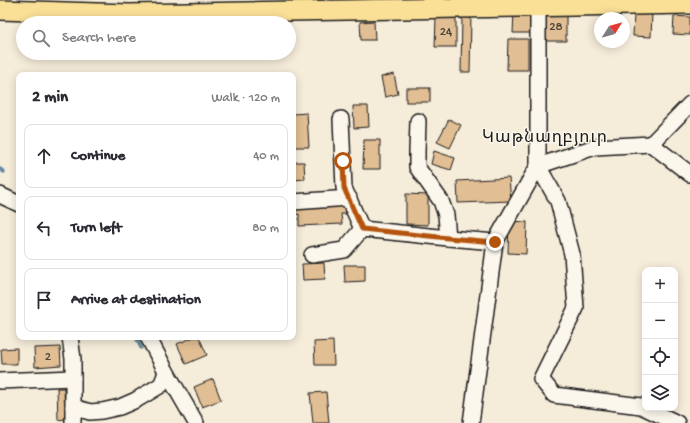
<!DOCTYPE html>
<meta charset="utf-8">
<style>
:root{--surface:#fff;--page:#f2f2f3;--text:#2b2b33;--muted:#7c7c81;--line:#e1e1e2}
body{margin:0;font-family:"Gochi Hand","Noto Sans Armenian",sans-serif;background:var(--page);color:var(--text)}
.controls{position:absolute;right:12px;bottom:12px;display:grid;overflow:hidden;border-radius:8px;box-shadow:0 2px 10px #0003}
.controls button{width:36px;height:36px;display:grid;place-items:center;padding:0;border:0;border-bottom:1px solid var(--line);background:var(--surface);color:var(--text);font:20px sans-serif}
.compass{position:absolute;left:594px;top:12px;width:36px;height:36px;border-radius:50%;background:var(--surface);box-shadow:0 2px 10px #0003;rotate:53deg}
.stop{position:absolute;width:12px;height:12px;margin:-9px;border:3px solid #b45309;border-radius:50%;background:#fff}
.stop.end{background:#b45309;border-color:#fff;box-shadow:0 1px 4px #0008}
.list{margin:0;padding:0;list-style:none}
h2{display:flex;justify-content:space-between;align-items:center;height:52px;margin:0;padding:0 16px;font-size:17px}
h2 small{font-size:13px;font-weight:400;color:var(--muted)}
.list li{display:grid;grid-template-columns:26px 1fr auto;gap:12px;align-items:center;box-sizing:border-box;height:64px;margin:0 8px 8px;padding:0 8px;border:1px solid var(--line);border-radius:8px}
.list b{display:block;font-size:15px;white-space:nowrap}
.list em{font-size:13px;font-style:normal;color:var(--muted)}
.icon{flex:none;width:22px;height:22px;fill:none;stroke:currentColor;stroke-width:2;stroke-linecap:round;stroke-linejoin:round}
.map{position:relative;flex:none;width:690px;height:423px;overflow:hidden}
.search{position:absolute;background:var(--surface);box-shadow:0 2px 10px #0003;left:16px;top:16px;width:280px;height:44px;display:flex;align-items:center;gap:10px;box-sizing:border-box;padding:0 14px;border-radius:22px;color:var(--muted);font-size:15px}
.panel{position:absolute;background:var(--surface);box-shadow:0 2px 10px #0003;left:16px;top:72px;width:280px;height:268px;border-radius:8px}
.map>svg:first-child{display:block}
</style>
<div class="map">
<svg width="690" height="423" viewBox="0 0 690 423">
<rect width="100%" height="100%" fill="#f6ecda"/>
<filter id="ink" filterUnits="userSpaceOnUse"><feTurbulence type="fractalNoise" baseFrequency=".025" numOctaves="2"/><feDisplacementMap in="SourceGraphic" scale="8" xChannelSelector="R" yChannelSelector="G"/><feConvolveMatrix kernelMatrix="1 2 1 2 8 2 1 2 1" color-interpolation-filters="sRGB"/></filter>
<g filter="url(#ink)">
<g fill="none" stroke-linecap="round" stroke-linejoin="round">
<g stroke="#658a9f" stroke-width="3.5">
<path d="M0,169L4,172"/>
<path d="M136,337L141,348"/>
</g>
</g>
<g fill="#e1be93" stroke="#1c1c1c">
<path d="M514,12H530V33H513Z"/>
<path d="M546,13L566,14V41H545Z"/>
<path d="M634,13H652L651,37L633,36Z"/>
<path d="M462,16H471L470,72H461Z"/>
<path d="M674,16L690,17V35L673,34Z"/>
<path d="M436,17H456V47H435Z"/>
<path d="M374,21L375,40H361L360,22Z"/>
<path d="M508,39H528V70H507Z"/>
<path d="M394,74L398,94L385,97L381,77Z"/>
<rect x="406" y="88" width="24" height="14"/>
<path d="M353,106H368L369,127L354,128Z"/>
<path d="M307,113L309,147H293V114Z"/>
<path d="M449,119L461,125L450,148L437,142Z"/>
<path d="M364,140H380V169H363Z"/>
<path d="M434,151L455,158L451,170L431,164Z"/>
<path d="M293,162H304L305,179L293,180Z"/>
<path d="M509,178L511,201L458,203L457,181Z"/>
<path d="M406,194L428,195V225L406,224Z"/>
<path d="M347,204L348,214H341L342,224L299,226V214L293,215V206Z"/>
<path d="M509,221L527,222L526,254L508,253Z"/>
<path d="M324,263L325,279L303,280L302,264Z"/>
<path d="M344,265H365V281L345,282Z"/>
<path d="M194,337H199L207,355L186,364L177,344Z"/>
<path d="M333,341L334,365H315L314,342Z"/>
<path d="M60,347L61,365L35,367L34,348Z"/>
<path d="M17,348V364H2L1,349Z"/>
<path d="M213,379L221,400L202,407L194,387Z"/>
<path d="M57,388H64L65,419L58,420Z"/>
<path d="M326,392L329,423H313L310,393Z"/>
</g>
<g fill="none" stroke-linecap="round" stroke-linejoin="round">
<defs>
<g id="minor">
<path d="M418,121L417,152V167L441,201L446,215L448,238"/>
<path d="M651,144L690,174"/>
<path d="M538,166L558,201L572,254L576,308L541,379L554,395L641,406L677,423"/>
<path d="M538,166L595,147L651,144L690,104"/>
<path d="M0,195L19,204"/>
<path d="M293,202L349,198"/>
<path d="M362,229L448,238L495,242"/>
<path d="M312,255L344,250L362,229L344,188L341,119"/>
<path d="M70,337L73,359V423"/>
<path d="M148,337L166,371L196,423"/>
<path d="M0,381L73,378"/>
<path d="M73,407L90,412L102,411L120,407L136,400L161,385L164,378L166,371"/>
<path d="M471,423L495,242L538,166V0"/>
</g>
<path id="major" d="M0,10L129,14L690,4"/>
</defs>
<use href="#minor" stroke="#1c1c1c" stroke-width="18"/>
<use href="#major" stroke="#1c1c1c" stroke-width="22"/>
<use href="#minor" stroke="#fbf7ec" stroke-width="15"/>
<use href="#major" stroke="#fadf96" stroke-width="19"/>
</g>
</g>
<g fill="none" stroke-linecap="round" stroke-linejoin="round" filter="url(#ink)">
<path stroke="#b45309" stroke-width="5" d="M343,161L344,188L362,229L448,238L495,242"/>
</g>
<g text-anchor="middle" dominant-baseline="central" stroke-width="3" stroke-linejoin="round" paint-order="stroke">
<g font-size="13" fill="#4d443a">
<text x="556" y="27">28</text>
<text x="446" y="32">24</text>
<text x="48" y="357">2</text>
</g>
<g font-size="17" letter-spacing="1" fill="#1c1c1c" stroke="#fbf7ec">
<text x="545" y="139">Կաթնաղբյուր</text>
</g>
</g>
</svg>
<div class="controls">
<button>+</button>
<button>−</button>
<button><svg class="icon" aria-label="locate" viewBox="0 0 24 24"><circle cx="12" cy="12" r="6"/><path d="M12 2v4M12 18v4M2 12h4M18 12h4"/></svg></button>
<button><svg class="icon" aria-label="layers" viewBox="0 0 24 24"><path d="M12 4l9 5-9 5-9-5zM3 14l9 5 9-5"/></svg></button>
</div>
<svg class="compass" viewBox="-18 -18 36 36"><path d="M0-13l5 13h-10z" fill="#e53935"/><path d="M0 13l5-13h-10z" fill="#7c7c81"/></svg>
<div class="stop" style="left:343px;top:161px"></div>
<div class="stop end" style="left:495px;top:242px"></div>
<div class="search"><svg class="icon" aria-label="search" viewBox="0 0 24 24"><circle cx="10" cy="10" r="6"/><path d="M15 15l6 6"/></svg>Search here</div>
<section class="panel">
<h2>2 min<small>Walk · 120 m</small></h2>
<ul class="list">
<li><svg class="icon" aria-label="ahead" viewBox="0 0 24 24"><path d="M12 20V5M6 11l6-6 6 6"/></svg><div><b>Continue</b></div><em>40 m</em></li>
<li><svg class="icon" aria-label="left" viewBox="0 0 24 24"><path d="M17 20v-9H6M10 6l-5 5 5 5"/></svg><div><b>Turn left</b></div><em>80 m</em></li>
<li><svg class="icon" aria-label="arrive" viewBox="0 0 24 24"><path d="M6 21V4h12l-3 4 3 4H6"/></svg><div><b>Arrive at destination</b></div></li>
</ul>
</section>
</div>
